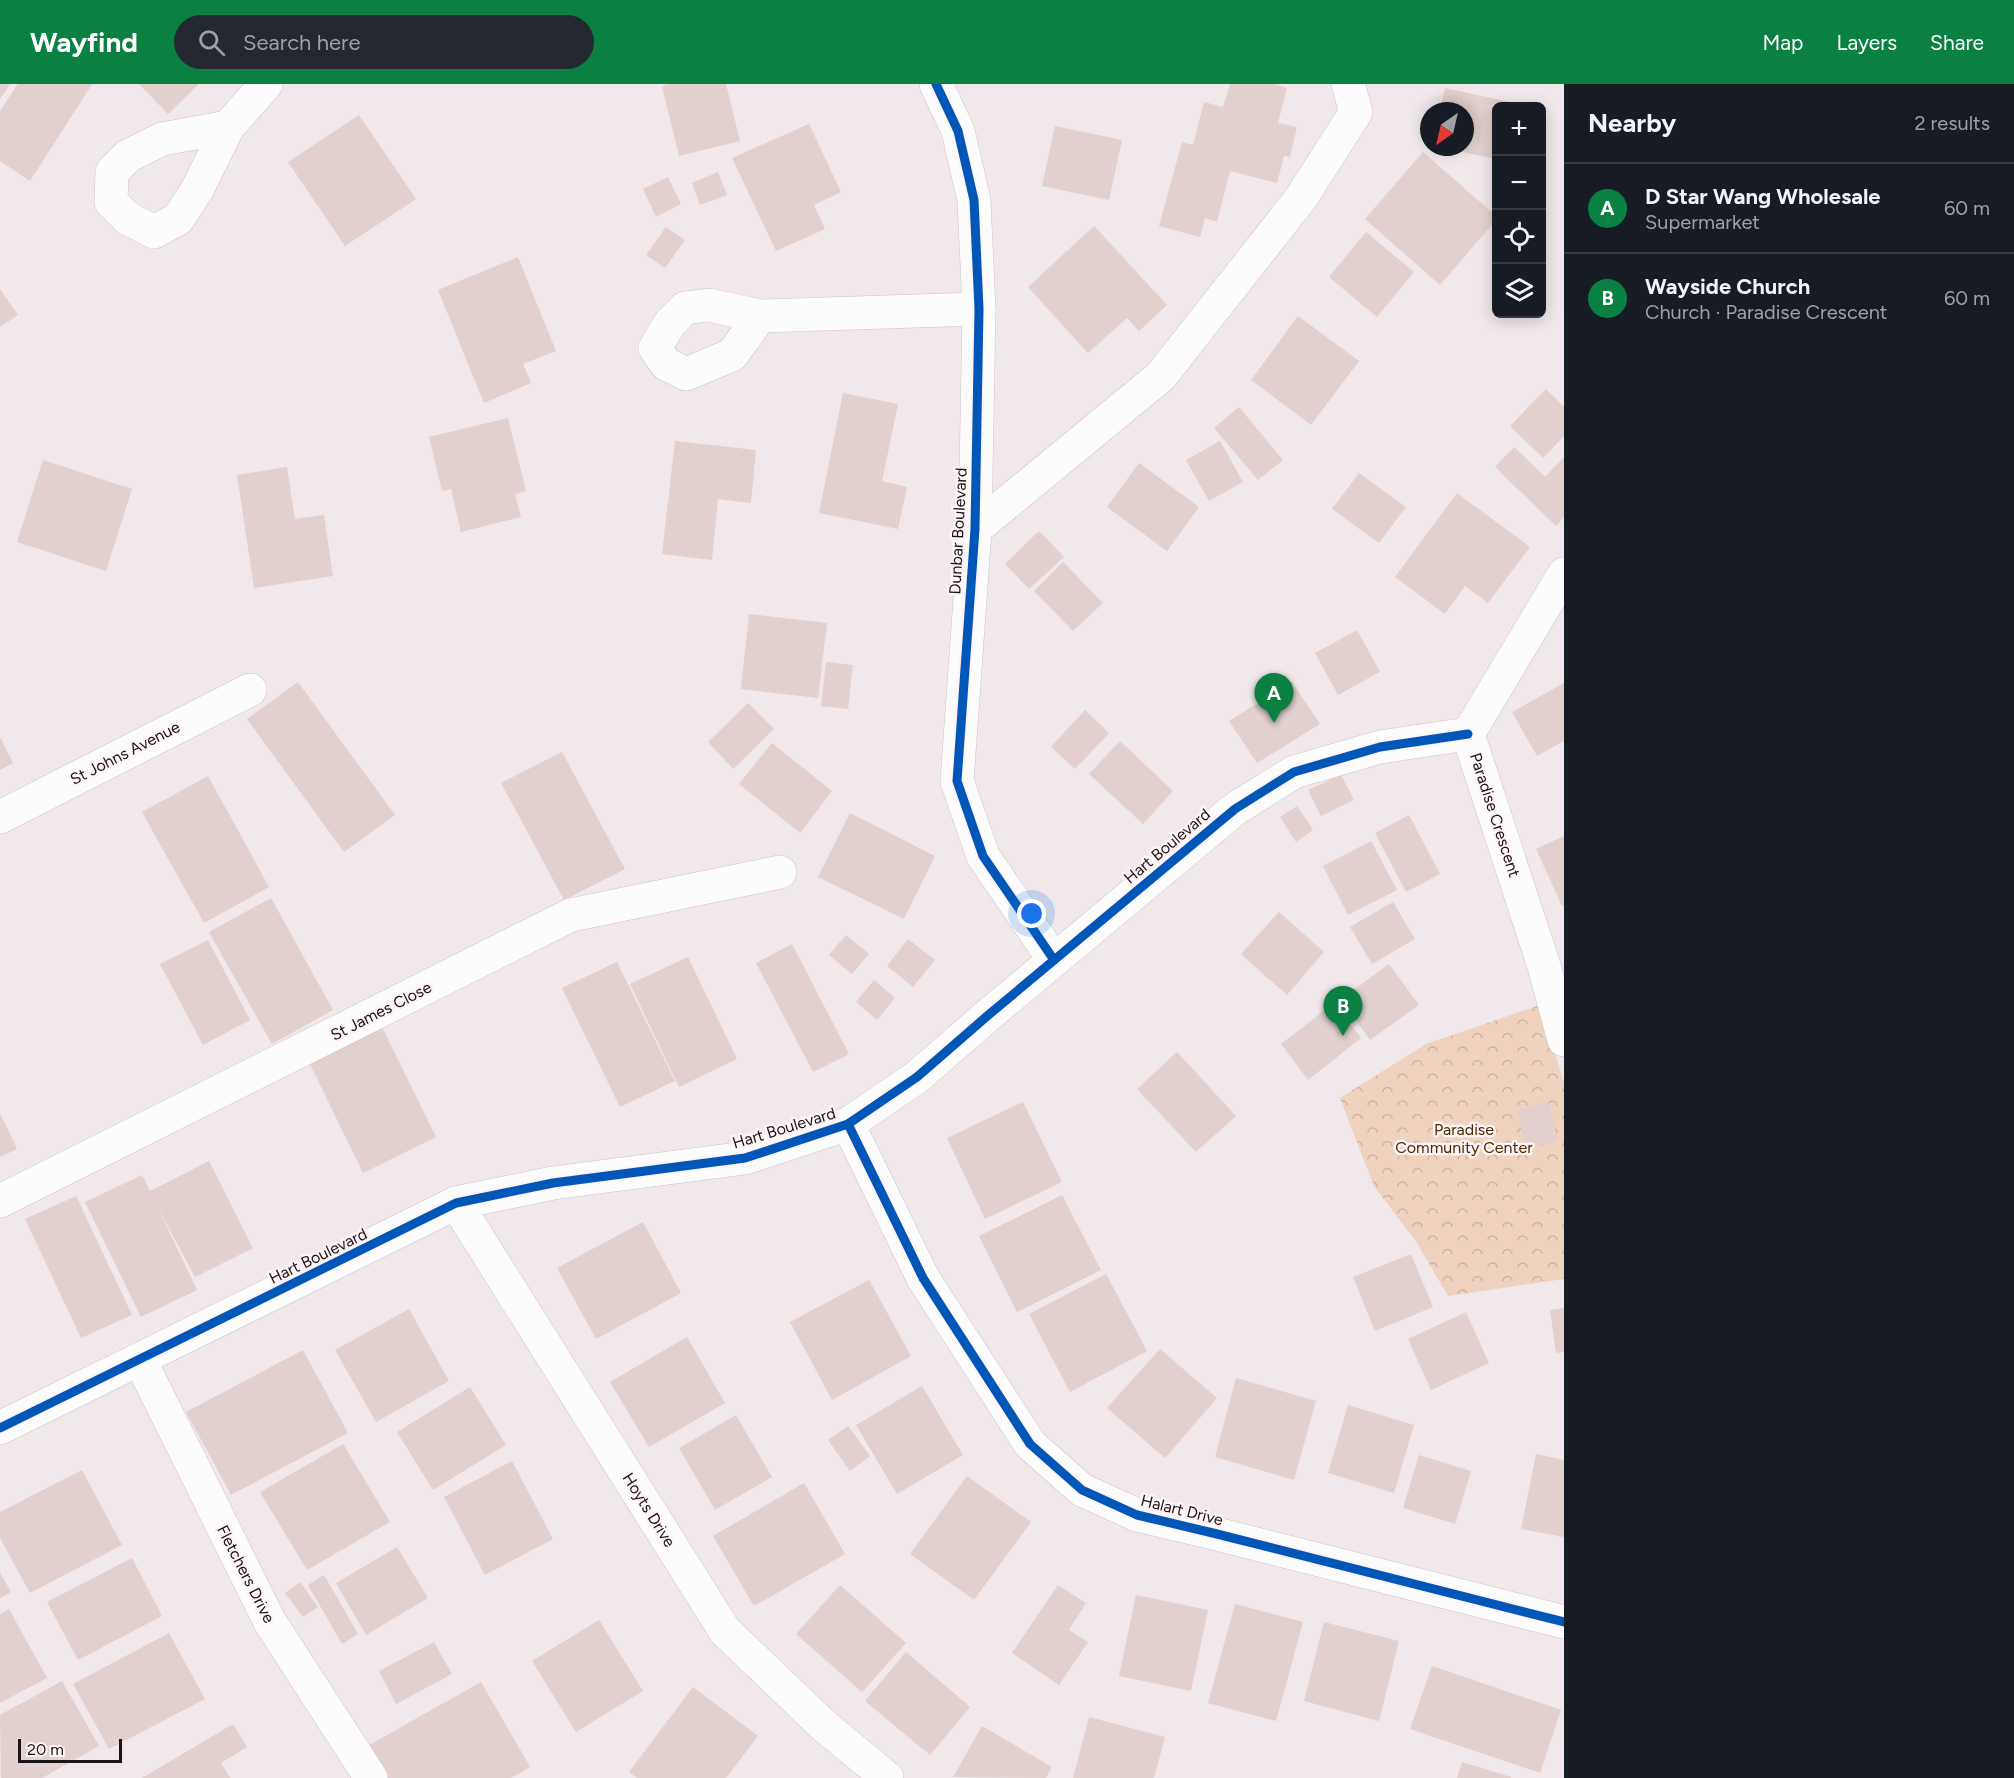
<!DOCTYPE html>
<meta charset="utf-8">
<style>
:root{--surface:#171b24;--page:#242831;--text:#f1f3f6;--muted:#9ea1a6;--line:#363941;--accent:#0b8043}
body{margin:0;font-family:Figtree,sans-serif;background:var(--page);color:var(--text)}
.controls{position:absolute;right:18px;top:18px;display:grid;overflow:hidden;border-radius:9px;box-shadow:0 3px 15px #0003}
.controls button{width:54px;height:54px;display:grid;place-items:center;padding:0;border:0;border-bottom:2px solid var(--line);background:var(--surface);color:var(--text);font:30px sans-serif}
.compass{position:absolute;left:1420px;top:18px;width:54px;height:54px;border-radius:50%;background:var(--surface);box-shadow:0 3px 15px #0003;rotate:214deg}
.scale{position:absolute;left:18px;bottom:15px;width:104px;box-sizing:border-box;padding-left:6px;border:3px solid #191516;border-top:0;font-size:16px;line-height:21px;white-space:nowrap;color:#191516;-webkit-text-stroke:4px #fef3f6;paint-order:stroke}
.you{position:absolute;left:1032px;top:830px;width:21px;height:21px;margin:-15px;border:4px solid #fff;border-radius:50%;background:#1a73e8;box-shadow:0 0 0 9px #1a73e833}
.badge{display:grid;place-items:center;width:39px;height:39px;border-radius:50%;background:var(--accent);color:#fff;font-size:20px;font-weight:700}
.pin{position:absolute;translate:-50% -50px;filter:drop-shadow(0 2px 3px #0008)}
.pin::after{content:'';position:absolute;top:32px;width:21px;height:18px;background:inherit;clip-path:polygon(0 0,100% 0,50% 100%)}
.list{margin:0;padding:0;list-style:none}
h2{display:flex;justify-content:space-between;align-items:center;height:78px;margin:0;padding:0 24px;font-size:26px}
h2 small{font-size:20px;font-weight:400;color:var(--muted)}
.list li{display:grid;grid-template-columns:39px 1fr auto;gap:18px;align-items:center;box-sizing:border-box;height:90px;padding:0 24px;border-top:2px solid var(--line)}
.list b{display:block;font-size:22px;white-space:nowrap}
.list p{margin:0;font-size:20px;white-space:nowrap;color:var(--muted)}
.list em{font-size:20px;font-style:normal;color:var(--muted)}
.icon{flex:none;width:33px;height:33px;fill:none;stroke:currentColor;stroke-width:2;stroke-linecap:round;stroke-linejoin:round}
.map{position:relative;flex:none;width:1564px;height:1694px;overflow:hidden}
header{display:flex;align-items:center;gap:36px;box-sizing:border-box;height:84px;padding:0 30px;background:var(--accent);color:#fff}
header strong{font-size:28px}
nav{display:flex;gap:33px;margin-inline-start:auto;font-size:21px}
.search{width:420px;height:54px;background:var(--page);display:flex;align-items:center;gap:15px;box-sizing:border-box;padding:0 21px;border-radius:33px;color:var(--muted);font-size:22px}
main{display:flex}
aside{flex:1;background:var(--surface)}
.map>svg:first-child{display:block}
</style>
<header>
<strong>Wayfind</strong>
<div class="search"><svg class="icon" aria-label="search" viewBox="0 0 24 24"><circle cx="10" cy="10" r="6"/><path d="M15 15l6 6"/></svg>Search here</div>
<nav><a>Map</a><a>Layers</a><a>Share</a></nav>
</header>
<main>
<div class="map">
<svg width="1564" height="1694" viewBox="0 0 1564 1694">
<defs>
<pattern id="park-crowns" width="20" height="18" patternUnits="userSpaceOnUse" patternTransform="scale(1.5)"><rect width="20" height="18" fill="#efd3be"/><path d="M2 6a3 3 0 1 1 6 0M12 15a3 3 0 1 1 6 0" fill="none" stroke="#ccb4a3"/></pattern>
</defs>
<rect width="100%" height="100%" fill="#f0e8ea"/>
<path fill="url(#park-crowns)" d="M1540,921L1564,999V1195L1448,1212L1417,1159L1374,1102L1340,1014L1426,960Z"/>
<g fill="#e2d1ce">
<path d="M0,0H10L0,15Z"/>
<path d="M18,0H92L30,97L0,77V27Z"/>
<path d="M139,0H199L168,30Z"/>
<path d="M669,0H726L740,57L679,72L662,2Z"/>
<path d="M1230,0H1274L1287,4L1278,39L1297,43L1290,73L1284,72L1277,99L1230,87L1217,138L1205,134L1200,153L1159,142L1182,58L1193,61L1204,18L1223,23Z"/>
<path d="M1445,4L1510,18L1508,22H1496V75L1444,64L1465,63V27H1440Z"/>
<path d="M359,31L416,115L345,162L288,78Z"/>
<path d="M809,40L841,108L814,121L825,145L776,167L732,74Z"/>
<path d="M1055,42L1122,56L1109,116L1042,102Z"/>
<path d="M1423,68L1496,132V136L1440,201L1365,135Z"/>
<path d="M718,88L727,111L700,121L692,99Z"/>
<path d="M668,93L681,120L656,133L643,105Z"/>
<path d="M1094,142L1167,221L1139,247L1127,234L1088,269L1028,203Z"/>
<path d="M666,143L685,156L665,184L646,171Z"/>
<path d="M1366,148L1414,188L1377,233L1329,193Z"/>
<path d="M518,173L556,267L523,280L531,299L484,319L438,206Z"/>
<path d="M0,205L18,231L0,243Z"/>
<path d="M1298,232L1359,277L1311,341L1251,296Z"/>
<path d="M1546,305L1564,323V352L1543,374L1510,342Z"/>
<path d="M843,309L898,320L882,397L907,403L898,445L819,429Z"/>
<path d="M1239,323L1283,376L1258,396L1214,344Z"/>
<path d="M508,334L526,407L515,410L521,433L461,448L451,405L442,407L429,353Z"/>
<path d="M675,357L756,366L751,419L718,415L712,476L662,470Z"/>
<path d="M1220,357L1243,398L1209,417L1186,376Z"/>
<path d="M1514,363L1545,393L1564,373V433L1556,442L1495,383Z"/>
<path d="M43,376L132,405L106,487L17,458Z"/>
<path d="M1139,379L1199,423L1167,467L1107,423Z"/>
<path d="M287,383L295,435L324,431L333,492L254,504L237,391Z"/>
<path d="M1359,389L1406,423L1379,459L1332,425Z"/>
<path d="M1457,409L1530,463L1488,519L1465,502L1445,530L1395,493Z"/>
<path d="M1039,447L1064,473L1029,505L1005,480Z"/>
<path d="M1063,478L1103,519L1073,547L1034,507Z"/>
<path d="M749,530L827,539L818,614L741,605Z"/>
<path d="M1357,546L1380,588L1338,611L1315,569Z"/>
<path d="M826,578L853,581L848,625L821,622Z"/>
<path d="M298,598L395,731L344,768L247,635Z"/>
<path d="M1292,598L1320,640L1257,679L1229,637Z"/>
<path d="M1564,599V657L1537,672L1512,628Z"/>
<path d="M748,619L774,645L733,685L708,658Z"/>
<path d="M1085,626L1109,649L1075,685L1051,663Z"/>
<path d="M0,653L13,679L0,686Z"/>
<path d="M1120,657L1173,707L1143,740L1089,690Z"/>
<path d="M772,659L832,707L800,749L739,700Z"/>
<path d="M562,668L625,785L564,816L501,699Z"/>
<path d="M1341,691L1354,716L1321,732L1308,706Z"/>
<path d="M208,692L269,803L204,839L142,728Z"/>
<path d="M1297,722L1313,746L1296,758L1280,733Z"/>
<path d="M850,729L935,772L904,835L818,793Z"/>
<path d="M1409,731L1440,790L1406,808L1375,749Z"/>
<path d="M1564,752V821L1562,822L1536,765Z"/>
<path d="M1371,757L1397,806L1348,831L1323,782Z"/>
<path d="M271,814L333,926L272,960L209,848Z"/>
<path d="M1393,818L1415,855L1372,880L1350,843Z"/>
<path d="M1279,828L1324,868L1287,911L1241,870Z"/>
<path d="M846,851L869,870L852,890L829,871Z"/>
<path d="M908,855L935,876L913,903L887,882Z"/>
<path d="M208,856L250,936L203,961L160,880Z"/>
<path d="M792,860L849,970L813,988L756,879Z"/>
<path d="M688,873L737,975L679,1003L630,900Z"/>
<path d="M617,878L675,997L620,1023L562,904Z"/>
<path d="M1389,880L1419,921L1370,956L1341,915Z"/>
<path d="M874,896L895,914L877,936L856,918Z"/>
<path d="M1334,919L1361,954L1308,996L1281,960Z"/>
<path d="M382,943L436,1053L363,1089L309,978Z"/>
<path d="M1177,968L1236,1032L1196,1068L1137,1005Z"/>
<path d="M1023,1018L1062,1098L985,1135L947,1054Z"/>
<path d="M1548,1018L1558,1056L1527,1065L1516,1026Z"/>
<path d="M0,1029L17,1065L0,1073Z"/>
<path d="M209,1077L253,1164L195,1193L157,1122L197,1206L141,1233L85,1118L142,1091L150,1107Z"/>
<path d="M1062,1111L1101,1186L1017,1228L979,1152Z"/>
<path d="M76,1112L132,1231L81,1254L25,1135Z"/>
<path d="M643,1138L681,1209L596,1255L557,1184Z"/>
<path d="M1411,1170L1433,1223L1375,1247L1353,1193Z"/>
<path d="M1106,1190L1147,1267L1070,1308L1029,1230Z"/>
<path d="M869,1196L911,1272L832,1316L790,1238Z"/>
<path d="M1564,1224V1268L1556,1269L1550,1226Z"/>
<path d="M409,1225L449,1297L376,1338L335,1266Z"/>
<path d="M1466,1228L1489,1279L1431,1306L1408,1255Z"/>
<path d="M687,1253L725,1319L649,1363L610,1298Z"/>
<path d="M1160,1265L1217,1314L1165,1374L1107,1324Z"/>
<path d="M303,1266L348,1349L231,1411L186,1328Z"/>
<path d="M1236,1294L1316,1317L1294,1396L1215,1373Z"/>
<path d="M922,1302L963,1371L897,1410L856,1341Z"/>
<path d="M470,1303L506,1361L433,1406L397,1348Z"/>
<path d="M1348,1321L1414,1341L1394,1409L1328,1389Z"/>
<path d="M736,1331L772,1393L715,1426L679,1364Z"/>
<path d="M848,1342L870,1372L850,1387L828,1356Z"/>
<path d="M343,1360L390,1438L307,1486L260,1408Z"/>
<path d="M1536,1370L1564,1376V1453L1521,1445Z"/>
<path d="M1419,1371L1471,1387L1455,1440L1403,1424Z"/>
<path d="M512,1377L553,1455L485,1491L444,1413Z"/>
<path d="M82,1386L122,1461L30,1509L0,1454V1428Z"/>
<path d="M967,1392L1031,1438L974,1516L910,1470Z"/>
<path d="M804,1399L845,1470L754,1522L713,1452Z"/>
<path d="M397,1463L428,1514L366,1551L336,1499Z"/>
<path d="M132,1474L162,1532L78,1576L47,1518Z"/>
<path d="M0,1488L11,1508L0,1514Z"/>
<path d="M324,1491L358,1550L342,1560L308,1501Z"/>
<path d="M300,1498L318,1523L303,1533L285,1509Z"/>
<path d="M840,1501L906,1559L862,1608L796,1550Z"/>
<path d="M1058,1501L1086,1519L1069,1546L1088,1558L1059,1601L1012,1569Z"/>
<path d="M1136,1511L1208,1526L1191,1607L1119,1592Z"/>
<path d="M1235,1520L1303,1538L1276,1637L1208,1619Z"/>
<path d="M9,1525L47,1594L0,1619V1530Z"/>
<path d="M599,1536L643,1607L576,1648L532,1577Z"/>
<path d="M1324,1538L1399,1557L1379,1637L1304,1617Z"/>
<path d="M169,1549L205,1615L109,1665L73,1600Z"/>
<path d="M434,1558L452,1590L396,1620L379,1587Z"/>
<path d="M906,1568L970,1623L930,1671L865,1617Z"/>
<path d="M1432,1582L1561,1626L1540,1689L1410,1645Z"/>
<path d="M62,1597L99,1662L42,1694H1L0,1631Z"/>
<path d="M481,1598L530,1683L511,1694H381L364,1664Z"/>
<path d="M693,1603L758,1652L726,1694H637L629,1688Z"/>
<path d="M1089,1633L1165,1653L1154,1694H1073Z"/>
<path d="M233,1640L247,1663L221,1679L230,1694H142Z"/>
<path d="M982,1642L1052,1683L1046,1694L953,1693Z"/>
<path d="M1462,1678L1511,1693V1694H1457Z"/>
</g>
<g fill="none" stroke-linecap="round" stroke-linejoin="round">
<defs>
<g id="minor">
<path d="M936,0L958,47L974,116L979,225L975,445L957,697L983,772L1054,876"/>
<path d="M228,43L162,55L128,72L112,88L111,118L127,134L154,148L178,135L197,106L228,43L266,0"/>
<path d="M760,232L732,271L686,290L666,280L655,264L670,239L685,224L709,221L760,232L979,225"/>
<path d="M975,445L1161,292L1301,114L1356,28L1348,0"/>
<path d="M0,733L250,606"/>
<path d="M848,1040L923,1194L1030,1360L1082,1406L1137,1431L1213,1449L1564,1538"/>
<path d="M0,1117L571,831L780,788"/>
<path d="M456,1119L725,1547L822,1640L887,1694"/>
<path d="M140,1276L270,1538L371,1694"/>
</g>
<g id="tertiary">
<path d="M1564,490L1468,650L1544,882L1564,956"/>
<path d="M0,1344L456,1119L553,1099L745,1074L848,1040L917,993L986,933L1235,725L1294,688L1380,663L1468,650"/>
</g>
</defs>
<use href="#minor" stroke="#cbc5c7" stroke-width="34"/>
<use href="#tertiary" stroke="#cbc5c7" stroke-width="34"/>
<use href="#minor" stroke="#fdfcfc" stroke-width="33"/>
<use href="#tertiary" stroke="#fdfcfc" stroke-width="33"/>
<defs>
<g id="cycleway">
<path d="M936,0L958,47L974,116L979,225L975,445L957,697L983,772L1054,876"/>
<path d="M848,1040L923,1194L1030,1360L1082,1406L1137,1431L1213,1449L1564,1538"/>
<path d="M0,1344L456,1119L553,1099L745,1074L848,1040L917,993L986,933L1235,725L1294,688L1380,663L1468,650"/>
</g>
</defs>
<use href="#cycleway" stroke="#fef3f6" stroke-width="13"/>
<use href="#cycleway" stroke="#0057b8" stroke-width="9"/>
</g>
<g text-anchor="middle" dominant-baseline="central" stroke-width="5" stroke-linejoin="round" paint-order="stroke">
<g font-size="16" fill="#191516" stroke="#fef3f6">
<text transform="translate(958 447) rotate(-87)">Dunbar Boulevard</text>
<text transform="translate(125 669) rotate(-27)">St Johns Avenue</text>
<text transform="translate(1495 731) rotate(72)">Paradise Crescent</text>
<text transform="translate(1167 762) rotate(-40)">Hart Boulevard</text>
<text transform="translate(381 927) rotate(-27)">St James Close</text>
<text transform="translate(784 1044) rotate(-17)">Hart Boulevard</text>
<text transform="translate(318 1172) rotate(-26)">Hart Boulevard</text>
<text transform="translate(649 1426) rotate(58)">Hoyts Drive</text>
<text transform="translate(1182 1426) rotate(14)">Halart Drive</text>
<text transform="translate(246 1490) rotate(63)">Fletchers Drive</text>
</g>
<g font-size="16" fill="#492800" stroke="#fef3f6">
<text x="1464" y="1045">Paradise<tspan x="1464" dy="18">Community Center</tspan></text>
</g>
</g>
</svg>
<div class="controls">
<button>+</button>
<button>−</button>
<button><svg class="icon" aria-label="locate" viewBox="0 0 24 24"><circle cx="12" cy="12" r="6"/><path d="M12 2v4M12 18v4M2 12h4M18 12h4"/></svg></button>
<button><svg class="icon" aria-label="layers" viewBox="0 0 24 24"><path d="M12 4l9 5-9 5-9-5zM3 14l9 5 9-5"/></svg></button>
</div>
<svg class="compass" viewBox="-18 -18 36 36"><path d="M0-13l5 13h-10z" fill="#e53935"/><path d="M0 13l5-13h-10z" fill="#9ea1a6"/></svg>
<div class="scale">20 m</div>
<div class="you"></div>
<div class="pin badge" style="left:1274px;top:639px">A</div>
<div class="pin badge" style="left:1343px;top:952px">B</div>
</div>
<aside>
<h2>Nearby<small>2 results</small></h2>
<ul class="list">
<li><span class="badge">A</span><div><b>D Star Wang Wholesale</b><p>Supermarket</p></div><em>60 m</em></li>
<li><span class="badge">B</span><div><b>Wayside Church</b><p>Church · Paradise Crescent</p></div><em>60 m</em></li>
</ul>
</aside>
</main>
